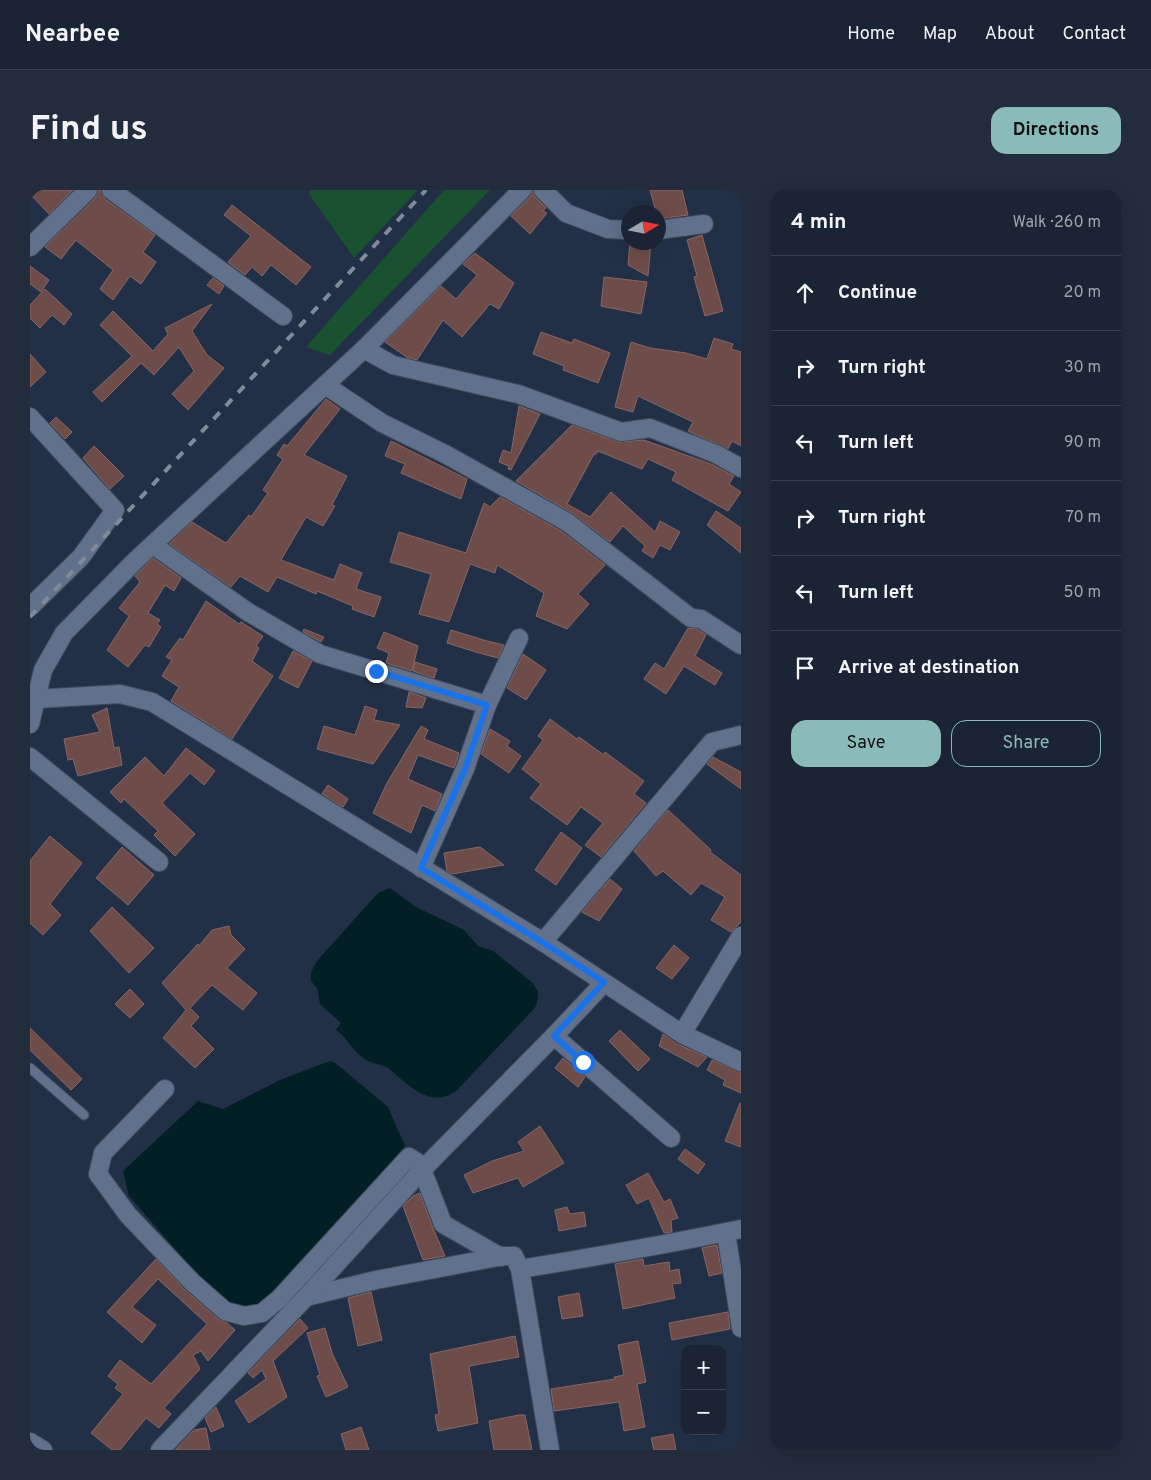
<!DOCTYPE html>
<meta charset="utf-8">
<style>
:root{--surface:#1a2435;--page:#232c3d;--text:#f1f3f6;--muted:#9fa4ad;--line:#384150;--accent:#8bbbb9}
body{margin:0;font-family:Overpass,sans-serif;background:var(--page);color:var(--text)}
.controls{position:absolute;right:15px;bottom:15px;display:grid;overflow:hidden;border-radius:10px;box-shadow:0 5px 20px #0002}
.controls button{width:45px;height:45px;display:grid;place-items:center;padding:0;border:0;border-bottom:1px solid var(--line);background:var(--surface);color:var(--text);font:25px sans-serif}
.compass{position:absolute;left:591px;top:15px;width:45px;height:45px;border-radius:50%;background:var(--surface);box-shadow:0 5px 20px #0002;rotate:80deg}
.stop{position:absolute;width:15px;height:15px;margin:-11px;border:4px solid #1a73e8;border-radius:50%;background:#fff}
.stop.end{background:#1a73e8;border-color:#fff;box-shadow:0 1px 5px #0008}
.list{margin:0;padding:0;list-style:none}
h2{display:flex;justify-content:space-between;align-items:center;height:65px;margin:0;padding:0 20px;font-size:21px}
h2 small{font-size:16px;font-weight:400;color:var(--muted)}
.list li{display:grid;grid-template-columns:32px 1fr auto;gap:15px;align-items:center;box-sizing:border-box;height:75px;padding:0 20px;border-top:1px solid var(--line)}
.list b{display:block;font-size:19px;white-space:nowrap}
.list em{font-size:16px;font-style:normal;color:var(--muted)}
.actions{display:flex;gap:10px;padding:15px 20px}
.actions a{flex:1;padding:11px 0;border:1px solid var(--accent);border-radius:15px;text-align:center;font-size:18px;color:var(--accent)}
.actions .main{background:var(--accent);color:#111}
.icon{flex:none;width:28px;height:28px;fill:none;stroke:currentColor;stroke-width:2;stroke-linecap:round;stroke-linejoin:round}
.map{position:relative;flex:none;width:711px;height:1260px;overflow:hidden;border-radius:15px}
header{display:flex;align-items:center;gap:30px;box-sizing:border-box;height:70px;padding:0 25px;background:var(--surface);border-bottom:1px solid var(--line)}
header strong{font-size:24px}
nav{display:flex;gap:28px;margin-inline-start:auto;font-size:18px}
.intro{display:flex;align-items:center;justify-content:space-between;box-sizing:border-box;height:120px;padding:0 30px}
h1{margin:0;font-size:35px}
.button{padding:12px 22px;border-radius:15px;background:var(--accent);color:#111;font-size:18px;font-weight:700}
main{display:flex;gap:30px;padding:0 30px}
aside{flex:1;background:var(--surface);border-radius:15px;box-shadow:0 5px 20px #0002}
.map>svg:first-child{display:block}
</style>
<header>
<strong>Nearbee</strong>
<nav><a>Home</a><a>Map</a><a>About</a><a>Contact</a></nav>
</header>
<div class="intro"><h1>Find us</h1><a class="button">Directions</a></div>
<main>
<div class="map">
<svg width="711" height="1260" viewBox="0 0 711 1260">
<rect width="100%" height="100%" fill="#223047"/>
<g fill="#1a5130">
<path d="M281,0H388L324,68L279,4Z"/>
<path d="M414,0H460L300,165L276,157Z"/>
</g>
<g fill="#011f24">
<path d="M360,698L386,717L434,740L448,756L463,761L503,793L508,802V808L506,816L502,821L427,900C401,921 378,894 358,878C351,874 343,874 336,870C324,863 318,848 306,840L311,833L290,814L287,798L281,791V782L287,771L348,703Z"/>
<path d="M300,871L304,872L358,917L375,956L308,1032L227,1119L201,1115L166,1083L99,1006L93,981L168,911L193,919L250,890Z"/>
</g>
<g fill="#6d4c49" stroke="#896663">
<path d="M0,0H43L19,24L0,4Z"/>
<path d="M68,0H71L75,9L125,45L113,62L126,72L111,94L100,86L83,110L70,99L83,80L46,50L31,69L15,57L65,8Z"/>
<path d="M502,0L505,7L516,18L513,21L517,23L500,44L481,26L500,7Z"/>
<path d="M620,0H652L658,25L628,29V22H626Z"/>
<path d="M202,15L281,77L266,95L241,75L232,86L222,77L215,85L198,72L221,46L194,25Z"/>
<path d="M672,45L693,121L675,126L664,87L667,86L657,50Z"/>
<path d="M600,52H621L618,86L598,75Z"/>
<path d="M445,63L484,93L469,119L460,114L432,147L413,130L387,170L378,168L355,152L411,96L426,109L447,85L433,74Z"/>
<path d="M0,76L19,90L11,102L0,94Z"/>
<path d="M574,87L617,92L611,124L571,116Z"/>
<path d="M183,88L194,96L189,104L177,95Z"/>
<path d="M15,99L42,124L34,135L22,125L10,138L0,128V115Z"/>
<path d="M182,114L162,141L177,165L194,178L158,220L142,204L164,181L149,157L124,185L111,173L72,212L63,202L102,166L70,135L83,121L123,161L138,144L135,138Z"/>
<path d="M511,142L542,153L544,149L580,163L568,193L533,180L534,176L503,164Z"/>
<path d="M684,148L703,154L701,159L711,162V256L702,251L698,259L658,241L663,232L608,206L603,222L585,217L601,152L620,158L656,163L677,169Z"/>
<path d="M0,164L16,182L0,197Z"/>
<path d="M296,209L310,219L274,265L317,286L302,315L305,316L293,336L276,327L251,370L304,390L310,374L332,383L326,399L351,407L344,427L322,419L323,416L287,401L286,404L247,387L238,402L210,386L201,397L139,354L162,332L196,353L219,325L221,327L238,303L233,300L253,269L247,265L254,254L257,256Z"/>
<path d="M489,216L510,224L481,280L478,279L479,276L469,272L473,260L481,263Z"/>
<path d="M26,227L42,242L35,249L20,233Z"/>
<path d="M542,235L588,252L614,250L681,274L704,286L699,294L711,302L698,321L642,290L646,282L618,269L612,279L568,261L566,264H564L537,314L560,327L581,302L625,342L630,331L650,342L640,360L630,355L623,368L612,361L615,356L593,336L580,352L542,323L486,291Z"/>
<path d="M361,251L437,289L431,309L371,283L375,274L355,266Z"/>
<path d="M64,256L94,286L80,299L53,268Z"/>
<path d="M470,307L531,341L575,375L548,404L559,414L537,439L506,426L514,403L467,375L465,383L440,374L419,432L389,424L401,384L360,372L369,342L436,363L454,313L460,317Z"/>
<path d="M686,321L711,338V363L677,335Z"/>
<path d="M123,368L151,388L144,401L135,395L118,423L130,430L127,434L131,437L119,457L115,455L98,477L77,460L99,426L89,418L110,392L105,386Z"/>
<path d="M176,411L209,434L211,432L233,446L226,456L229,458L222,471L243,486L202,549L141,511L149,497L132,486L142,470L136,467L150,448L153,450Z"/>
<path d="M658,438L667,439L676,445L665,466L692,483L685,495L654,476L636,504L614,489L625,473L634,479Z"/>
<path d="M274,439L294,447L291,452L273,442Z"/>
<path d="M421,440L457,451L474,455L468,468L449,463L417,453Z"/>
<path d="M354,442L388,456L382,481L356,473L359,463L347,458Z"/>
<path d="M263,461L282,471L268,498L249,488Z"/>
<path d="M493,464L516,480L496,510L477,498Z"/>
<path d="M385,472L407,479L404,488L383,481Z"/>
<path d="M379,502L396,508L392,518L376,517Z"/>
<path d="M335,516L347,520L344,530L370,535L343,574L287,559L294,536L325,545Z"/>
<path d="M77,518L84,558L89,557L92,575L48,586L43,569L38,570L34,549L70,542L62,525Z"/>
<path d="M520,529L547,549L549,547L574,565L575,562L614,591L604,604L616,613L571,667L555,655L573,633L551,617L537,635L500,608L511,594L492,579L513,550L508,546Z"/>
<path d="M391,536L398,540L394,549L429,563L424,578L388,565L378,589L412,604L405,621L392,615L381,643L343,623L357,593Z"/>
<path d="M460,539L480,551L477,556L491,566L479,583L451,564Z"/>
<path d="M156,558L185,581L174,595L160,583L132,613L165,644L145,666L124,645L128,641L94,609L91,613L80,602L115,567L134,586Z"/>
<path d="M683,567L711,582V599L677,574Z"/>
<path d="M298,595L318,609L313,617L292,604Z"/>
<path d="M638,620L681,660L680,662L711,685V732L701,742L681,730L695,707L671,693L661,705L633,681L626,686L604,661Z"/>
<path d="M531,642L552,658L526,695L505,680Z"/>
<path d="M20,646L52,673L20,714L31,725L13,745L0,733V671Z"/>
<path d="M92,657L124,685L98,715L66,688Z"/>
<path d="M450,657L474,675L422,684L417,681L414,663Z"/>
<path d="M580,689L592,699L569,731L552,722Z"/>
<path d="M82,717L124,758L99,783L60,741Z"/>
<path d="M199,736L201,745L215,759L197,778L227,803L213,820L182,795L160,818L169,827L161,836L184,859L165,878L133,848L156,820L132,793L168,754L169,756L182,740Z"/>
<path d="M644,755L659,768L642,789L626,778Z"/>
<path d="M100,799L114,814L100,828L85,814Z"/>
<path d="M0,838L52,889L41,900L0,860Z"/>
<path d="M590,840L620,869L608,881L579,851Z"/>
<path d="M633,844L647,854L677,867L668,877L629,856Z"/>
<path d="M533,868L555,887L548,897L525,878Z"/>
<path d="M682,870L711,882V903L693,895L695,890L677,880Z"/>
<path d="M710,913H711V957L695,951Z"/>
<path d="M510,936L534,973L493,997L488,988L443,1003L434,985L462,971L494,961L488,952Z"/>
<path d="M655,959L675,974L668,984L648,969Z"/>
<path d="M618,983L634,1012L640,1009L648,1028L641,1030L642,1042L634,1043L619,1008L607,1014L596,995Z"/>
<path d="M390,1003L403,1038L415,1066L393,1070L373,1016L383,1006Z"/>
<path d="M537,1017L540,1024L554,1022L556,1036L529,1041L525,1020Z"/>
<path d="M687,1055L692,1083L679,1086L672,1058Z"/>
<path d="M126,1069L155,1100L188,1129L197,1133L205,1140L178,1171L171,1161L163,1165L170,1179L134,1218L141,1224L129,1238L116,1228L90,1260H82L61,1243L93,1204L85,1198L88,1194L78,1186L90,1170L121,1194L177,1134L128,1089L102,1117L126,1135L112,1153L77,1122Z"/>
<path d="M613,1069L614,1076L639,1072L640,1081L649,1079L651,1093L642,1094L645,1108L593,1119L585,1074Z"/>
<path d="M341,1102L352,1150L328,1156L318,1108Z"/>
<path d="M549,1103L553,1126L532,1129L528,1107Z"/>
<path d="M698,1122L700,1139L642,1150L639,1133Z"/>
<path d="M270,1129L278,1138L243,1171L257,1207L219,1233L205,1211L236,1189L232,1180L223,1188L218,1183Z"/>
<path d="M295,1138L302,1163L318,1197L296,1207L287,1186L290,1185L277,1143Z"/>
<path d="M485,1146L489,1167L439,1176L448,1233L408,1241L405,1225L409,1224L400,1164Z"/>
<path d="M608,1151L616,1192L607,1194L615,1237L594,1241L589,1212L524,1221L521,1199L585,1189L584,1187L594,1185L588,1155Z"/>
<path d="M186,1217L194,1236L181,1242L175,1228Z"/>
<path d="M489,1225H495L502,1260H464L459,1231Z"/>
<path d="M331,1237L339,1260H316L311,1244Z"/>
<path d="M176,1238L180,1260H145L164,1240Z"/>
<path d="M643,1244L646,1260H624L621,1248Z"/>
</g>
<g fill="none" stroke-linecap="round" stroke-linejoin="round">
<defs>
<path id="lane" d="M0,878L54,925"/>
<g id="street">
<path d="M81,0L253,126"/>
<path d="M513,0L536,23L578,39L598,40"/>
<path d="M628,40L674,34"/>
<path d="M0,57L58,0"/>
<path d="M334,159L363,175L488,204L591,242L620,238L686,264L711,278"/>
<path d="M295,195L352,233L415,264L537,332L661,428L671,429L711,455"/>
<path d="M0,227L85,320L51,367L0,417"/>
<path d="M123,355L218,422L290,464L457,515"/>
<path d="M6,509L90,504L122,512L513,752L652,844L711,872"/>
<path d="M0,534L13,480L34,443L106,370L334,159L492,0"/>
<path d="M0,567L129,672"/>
<path d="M391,678L435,579L457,515L489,448"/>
<path d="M513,752L682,552L711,545"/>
<path d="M652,844L711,746"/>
<path d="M524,846L641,948"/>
<path d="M135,899L73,963L68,984L98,1025L162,1092L195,1121L214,1126L232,1123L249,1109L379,967L390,974L413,1034L471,1067"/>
<path d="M696,1043L711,1138"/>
<path d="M276,1107L346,1090L473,1066H484L490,1079"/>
<path d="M0,1252L13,1260"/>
<path d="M130,1260L276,1107L392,980L524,846L574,793"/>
<path d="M520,1260L490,1079C564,1067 638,1054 711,1039"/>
</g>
</defs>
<use href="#lane" stroke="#414c5e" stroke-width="11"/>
<use href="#street" stroke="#414c5e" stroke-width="20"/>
<use href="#lane" stroke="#61718c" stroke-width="9"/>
<use href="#street" stroke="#61718c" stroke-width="18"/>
<path stroke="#808a9b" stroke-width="4" stroke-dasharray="9 9" stroke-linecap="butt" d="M0,427L396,0"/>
</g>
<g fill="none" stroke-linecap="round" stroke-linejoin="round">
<path stroke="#1a73e8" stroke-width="6" d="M346,481L457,515L435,579L391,678L512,752L574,792L524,846L553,872"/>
</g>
</svg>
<div class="controls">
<button>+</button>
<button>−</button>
</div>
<svg class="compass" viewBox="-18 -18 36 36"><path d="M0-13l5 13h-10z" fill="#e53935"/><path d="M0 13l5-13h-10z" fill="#9fa4ad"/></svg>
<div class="stop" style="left:553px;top:872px"></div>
<div class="stop end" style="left:346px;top:481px"></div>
</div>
<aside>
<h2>4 min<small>Walk · 260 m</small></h2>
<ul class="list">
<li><svg class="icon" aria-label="ahead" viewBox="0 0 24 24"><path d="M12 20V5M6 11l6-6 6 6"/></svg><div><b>Continue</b></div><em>20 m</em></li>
<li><svg class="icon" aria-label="right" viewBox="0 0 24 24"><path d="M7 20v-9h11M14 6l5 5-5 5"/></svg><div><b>Turn right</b></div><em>30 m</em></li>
<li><svg class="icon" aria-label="left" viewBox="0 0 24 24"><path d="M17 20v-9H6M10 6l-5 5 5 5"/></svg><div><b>Turn left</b></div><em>90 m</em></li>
<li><svg class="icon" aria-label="right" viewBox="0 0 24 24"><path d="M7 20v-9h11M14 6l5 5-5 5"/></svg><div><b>Turn right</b></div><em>70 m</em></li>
<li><svg class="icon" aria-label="left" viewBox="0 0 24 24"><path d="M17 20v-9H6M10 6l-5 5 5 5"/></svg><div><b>Turn left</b></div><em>50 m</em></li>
<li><svg class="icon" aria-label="arrive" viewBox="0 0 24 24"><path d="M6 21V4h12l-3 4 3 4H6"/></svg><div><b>Arrive at destination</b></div></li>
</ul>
<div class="actions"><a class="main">Save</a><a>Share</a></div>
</aside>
</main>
